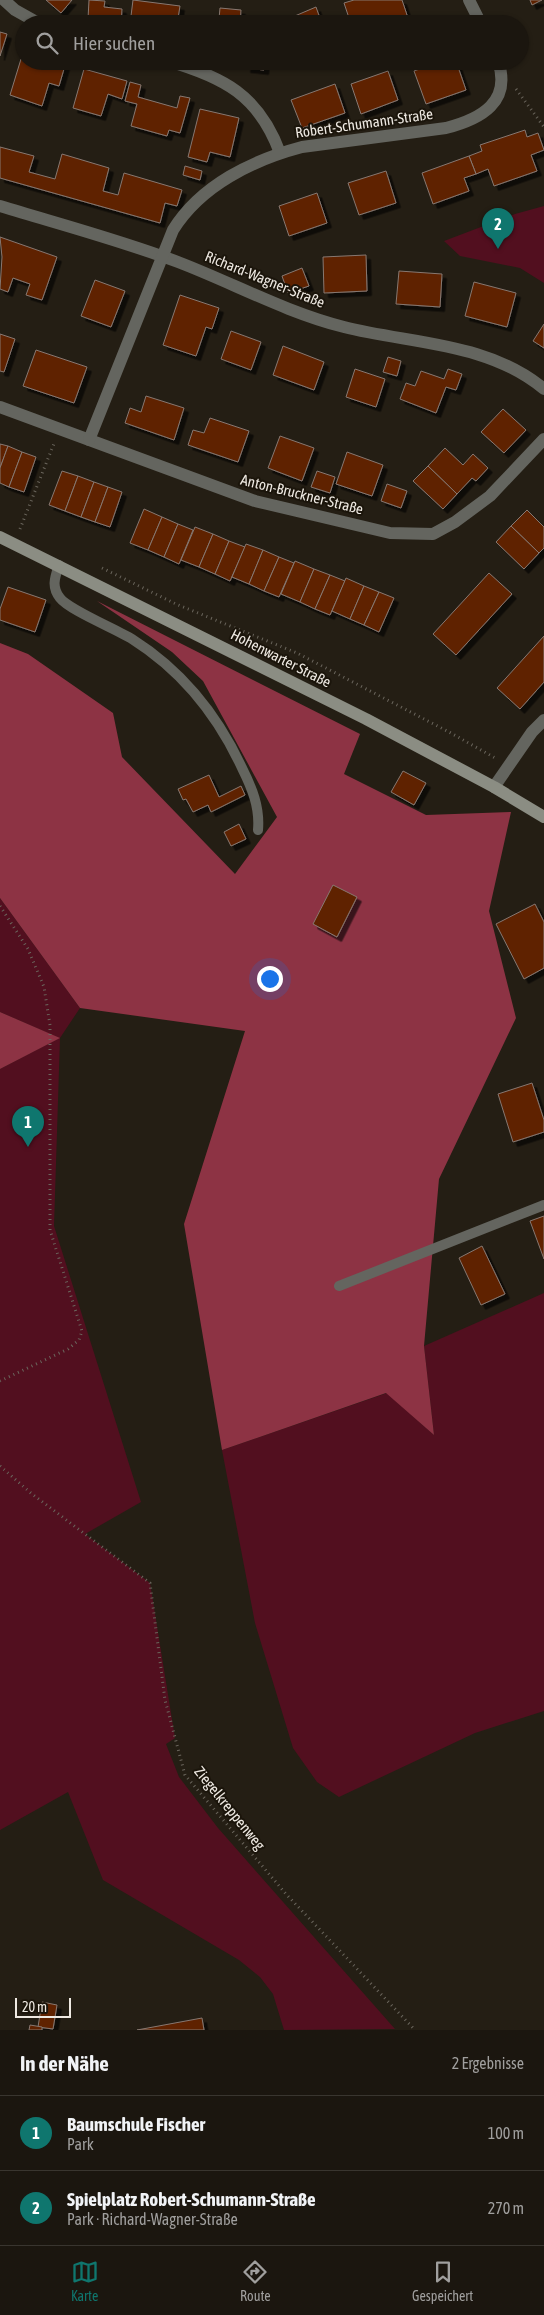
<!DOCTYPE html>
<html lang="de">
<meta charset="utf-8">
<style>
:root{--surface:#1b160f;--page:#28231d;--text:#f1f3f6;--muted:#a09f9e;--line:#39352f;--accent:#0f766e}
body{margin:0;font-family:"Asap Condensed",sans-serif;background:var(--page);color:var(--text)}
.scale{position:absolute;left:15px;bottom:12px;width:56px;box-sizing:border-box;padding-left:5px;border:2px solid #eee9e2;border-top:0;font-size:14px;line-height:18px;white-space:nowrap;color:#eee9e2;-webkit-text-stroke:4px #1b150b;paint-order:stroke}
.you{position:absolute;left:269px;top:978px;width:18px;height:18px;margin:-12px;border:4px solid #fff;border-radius:50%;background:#1a73e8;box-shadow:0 0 0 8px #1a73e833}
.badge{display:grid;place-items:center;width:32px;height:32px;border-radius:50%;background:var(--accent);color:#fff;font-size:16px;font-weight:700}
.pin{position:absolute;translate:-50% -41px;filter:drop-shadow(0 1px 2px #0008)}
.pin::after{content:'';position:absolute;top:26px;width:18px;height:15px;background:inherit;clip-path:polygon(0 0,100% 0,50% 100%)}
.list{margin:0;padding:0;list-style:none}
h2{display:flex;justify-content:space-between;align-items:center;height:65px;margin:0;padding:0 20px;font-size:21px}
h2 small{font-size:16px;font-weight:400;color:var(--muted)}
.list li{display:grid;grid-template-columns:32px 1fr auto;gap:15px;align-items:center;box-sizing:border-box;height:75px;padding:0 20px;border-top:1px solid var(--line)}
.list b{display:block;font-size:19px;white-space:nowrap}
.list p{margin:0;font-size:16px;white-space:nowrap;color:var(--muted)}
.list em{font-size:16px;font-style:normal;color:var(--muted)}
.icon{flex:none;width:28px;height:28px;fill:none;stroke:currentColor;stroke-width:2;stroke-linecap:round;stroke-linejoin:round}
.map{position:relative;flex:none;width:544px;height:2030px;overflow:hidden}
.search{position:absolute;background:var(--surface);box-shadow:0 1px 4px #0004;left:15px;right:15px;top:15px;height:55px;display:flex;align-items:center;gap:12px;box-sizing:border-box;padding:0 18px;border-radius:28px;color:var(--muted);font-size:19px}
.sheet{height:215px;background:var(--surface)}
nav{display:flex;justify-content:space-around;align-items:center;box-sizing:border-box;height:70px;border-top:1px solid var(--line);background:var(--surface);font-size:14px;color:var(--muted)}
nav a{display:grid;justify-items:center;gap:2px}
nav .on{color:var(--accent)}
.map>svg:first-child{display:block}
</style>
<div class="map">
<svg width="544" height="2030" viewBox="0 0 544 2030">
<defs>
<filter id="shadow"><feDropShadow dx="4.5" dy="4.5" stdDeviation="0" flood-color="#0009"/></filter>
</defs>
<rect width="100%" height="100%" fill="#241e14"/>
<g fill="#520f1f">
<path d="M544,206V283L520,268L460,256L444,241L515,214Z"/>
<path d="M0,898L80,1008L60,1038L54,1226L141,1502L85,1534L150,1583L175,1738L166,1744L179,1777L218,1828L395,2029L284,2030L273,1994L260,1977L239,1960L103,1880L68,1792L0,1830V1069L59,1038L0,1012Z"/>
<path d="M544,1293V1711L475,1733L339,1797L317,1782L293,1748L255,1623L222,1450L387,1393L434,1435L424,1346Z"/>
</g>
<g fill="#8d3344">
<path d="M97,601L360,734L344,774L426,815L511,812L489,911L516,1018L439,1179L424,1346L434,1435L386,1393L222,1450L184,1224L245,1031L80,1008L0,898V643L28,654L113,713L122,757L235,874L277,817L203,681L172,652Z"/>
<path d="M0,1012L60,1038L0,1069Z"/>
</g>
<g fill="#5e2200" stroke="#877871" filter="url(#shadow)">
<path d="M46,0H72L61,13Z"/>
<path d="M89,0L105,1L104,7L122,9L121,24H102L103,20L88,19Z"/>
<path d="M133,0L180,6L177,24H130Z"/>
<path d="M354,0H402L407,15L382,24H351L344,3Z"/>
<path d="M530,0H542L532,5Z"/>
<path d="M316,7L322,24H276Z"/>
<path d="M220,8L241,10L240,23L246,24H195L196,16L219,19Z"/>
<path d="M0,32L7,34L0,56Z"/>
<path d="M21,59L24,61L50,68L52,61L66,62L59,86L49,83L42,106L10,95Z"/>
<path d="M247,61H265L264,70L246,68Z"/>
<path d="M442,61H456L466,90L426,104L414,71Z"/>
<path d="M84,69L127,81L122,99L108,94L101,116L73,108Z"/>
<path d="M388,71L398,100L361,114L351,84Z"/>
<path d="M130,82L141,85L138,97L177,108L180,96L190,98L180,133L169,130L167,136L131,126L137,104L125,101Z"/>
<path d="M335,84L345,113L302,128L291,100Z"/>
<path d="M200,109L239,118L230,157L210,152L207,162L188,157Z"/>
<path d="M525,130L527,137L538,133L544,150L531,155L537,171L494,186L488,169L476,174L469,156L482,151L480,145Z"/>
<path d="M0,147L34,156L29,172L55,179L62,154L109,168L103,191L118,195L124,173L182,190L177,206L165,203L160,223L0,178Z"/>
<path d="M469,156L476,174L464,178L469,191L433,204L422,173Z"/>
<path d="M185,166L202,171L200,180L183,175Z"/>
<path d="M386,171L396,203L359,215L348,183Z"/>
<path d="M317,193L327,223L289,236L279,206Z"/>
<path d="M0,237L57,257L42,300L26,295L30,284L13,278L8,292L0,289L2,257Z"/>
<path d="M366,255L367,291L324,293L323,257Z"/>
<path d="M302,268L309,286L288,293L282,276Z"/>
<path d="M399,271L442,274L440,307L396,304Z"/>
<path d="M95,280L125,291L111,327L81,316Z"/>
<path d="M474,282L516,293L507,327L465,316Z"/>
<path d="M180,295L219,308L212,329L206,327L196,356L163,345Z"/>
<path d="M544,324V348L533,341Z"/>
<path d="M231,331L261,342L251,370L221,359Z"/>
<path d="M0,334L15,339L4,372L0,371Z"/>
<path d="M283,346L324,362L314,390L273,375Z"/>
<path d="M36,350L87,367L74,403L23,386Z"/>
<path d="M388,357L401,361L397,376L383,372Z"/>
<path d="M355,369L385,379L376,407L346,397Z"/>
<path d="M448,369L462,374L456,390L446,387L436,413L400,399L406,383L415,386L421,371L444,379Z"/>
<path d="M146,396L184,408L174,440L125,423L130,408L141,412Z"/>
<path d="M503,409L526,430L504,453L481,432Z"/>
<path d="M210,418L249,431L238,462L188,445L193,430L204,433Z"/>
<path d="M280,436L314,448L302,481L268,468Z"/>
<path d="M0,444L8,446L0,468Z"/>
<path d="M8,446L22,452L9,487L0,483V468Z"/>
<path d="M445,448L463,465L473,454L488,468L476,481L472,478L457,494L428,466Z"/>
<path d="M22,452L36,457L24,492L9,487Z"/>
<path d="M347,452L383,465L372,496L336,484Z"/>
<path d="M428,466L457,494L443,509L413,481Z"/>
<path d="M62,471L78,476L65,511L49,505Z"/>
<path d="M317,471L335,477L330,493L311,487Z"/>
<path d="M78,476L94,482L81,517L65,511Z"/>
<path d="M94,482L108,487L95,522L81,517Z"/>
<path d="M387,484L407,491L401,508L381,501Z"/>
<path d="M108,487L122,492L110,527L95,522Z"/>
<path d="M144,509L162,517L148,550L130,543Z"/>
<path d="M527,510L544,527V548L539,553L511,526Z"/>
<path d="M162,517L178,524L164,557L148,550Z"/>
<path d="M178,524L193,530L179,564L164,557Z"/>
<path d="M511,526L539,553L524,569L496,542Z"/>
<path d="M195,527L213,534L199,567L181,560Z"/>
<path d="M213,534L229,541L215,574L199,567Z"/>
<path d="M229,541L245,547L230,581L215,574Z"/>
<path d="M246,544L263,550L249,584L232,577Z"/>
<path d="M263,550L279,557L264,591L249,584Z"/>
<path d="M279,557L294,563L279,597L264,591Z"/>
<path d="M295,561L314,569L300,602L281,594Z"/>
<path d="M314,569L330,575L315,609L300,602Z"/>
<path d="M489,573L512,594L456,655L433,634Z"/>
<path d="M330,575L345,581L330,615L315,609Z"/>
<path d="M346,578L364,586L350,619L332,611Z"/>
<path d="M364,586L379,592L364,625L350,619Z"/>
<path d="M8,587L46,600L35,632L0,620V609Z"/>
<path d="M379,592L394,598L379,632L364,625Z"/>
<path d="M544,636V682L520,709L497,688Z"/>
<path d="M403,771L426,783L414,805L391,792Z"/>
<path d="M209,775L219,797L241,786L245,795L211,812L208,805L193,812L186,799L183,800L178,789Z"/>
<path d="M239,824L246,839L231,846L224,832Z"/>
<path d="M333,885L357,897L337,937L313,924Z"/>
<path d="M535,904L544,922V968L524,979L496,924Z"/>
<path d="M532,1083L544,1120V1132L513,1142L498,1094Z"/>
<path d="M544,1216V1259L530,1221Z"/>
<path d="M482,1246L505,1294L481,1305L459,1258Z"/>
<path d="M42,2002L57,2005L53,2029L38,2027Z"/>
<path d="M202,2018L204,2030H137Z"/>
<path d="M30,2025L42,2027V2030H29Z"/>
</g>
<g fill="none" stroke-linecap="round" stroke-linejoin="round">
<g stroke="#6b665d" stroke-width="3" stroke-dasharray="1 4" stroke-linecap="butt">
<path d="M516,89L544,127"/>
<path d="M20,529L55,441"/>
<path d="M102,568L176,604L297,653L449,732L497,759"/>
<path d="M0,906L28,949L44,987L50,1025V1230L82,1331L79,1340L68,1349L0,1381"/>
<path d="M0,1466L32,1494L150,1583L165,1700L185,1775L286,1894L415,2030"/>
</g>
<g stroke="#64655f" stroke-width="10">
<path d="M59,565C55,577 51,587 60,598C69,610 116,629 132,639C181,670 218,716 242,768C252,788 260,807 258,830"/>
<path d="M339,1286L544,1205"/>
</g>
<g stroke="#64655f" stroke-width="12">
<path d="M4,0L15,10L40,24"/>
<path d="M469,0L481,24"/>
<path d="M168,61C223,77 259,95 280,153"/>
<path d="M0,206C59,224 120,240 178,262C233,283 285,312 344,327C411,344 488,342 544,389"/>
<path d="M0,407L255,501L390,533L433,534L455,522L490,496L544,439"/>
<path d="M89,440L173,230C201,185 253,160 302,147L446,128C481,119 512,102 498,61"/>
<path d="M494,787L532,732L544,720"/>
</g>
<path stroke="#8b8d83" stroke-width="12" d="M0,537L366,719L494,787L544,817"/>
</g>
<g text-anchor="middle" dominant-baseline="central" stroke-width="4" stroke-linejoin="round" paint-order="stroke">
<g font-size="15" fill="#eee9e2" stroke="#1b150b">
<text transform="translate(364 123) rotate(-8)">Robert-Schumann-Straße</text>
<text transform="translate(265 279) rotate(22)">Richard-Wagner-Straße</text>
<text transform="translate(302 494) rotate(14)">Anton-Bruckner-Straße</text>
<text transform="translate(281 658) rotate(27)">Hohenwarter Straße</text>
<text transform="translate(230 1808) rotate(51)">Ziegelkreppenweg</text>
</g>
</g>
</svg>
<div class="scale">20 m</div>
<div class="you"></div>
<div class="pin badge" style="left:28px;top:1147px">1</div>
<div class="pin badge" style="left:498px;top:249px">2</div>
<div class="search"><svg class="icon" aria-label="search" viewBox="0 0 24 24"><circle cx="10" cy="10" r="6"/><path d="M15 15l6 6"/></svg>Hier suchen</div>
</div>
<section class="sheet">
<h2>In der Nähe<small>2 Ergebnisse</small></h2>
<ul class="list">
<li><span class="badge">1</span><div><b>Baumschule Fischer</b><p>Park</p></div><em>100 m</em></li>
<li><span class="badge">2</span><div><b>Spielplatz Robert-Schumann-Straße</b><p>Park · Richard-Wagner-Straße</p></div><em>270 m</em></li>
</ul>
</section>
<nav>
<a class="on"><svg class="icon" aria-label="map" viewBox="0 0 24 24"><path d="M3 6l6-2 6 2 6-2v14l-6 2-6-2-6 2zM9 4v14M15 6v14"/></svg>Karte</a>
<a><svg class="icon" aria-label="directions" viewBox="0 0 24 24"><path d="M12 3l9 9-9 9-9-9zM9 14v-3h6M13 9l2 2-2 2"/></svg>Route</a>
<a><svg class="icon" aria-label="saved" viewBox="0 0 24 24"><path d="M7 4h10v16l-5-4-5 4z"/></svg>Gespeichert</a>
</nav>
